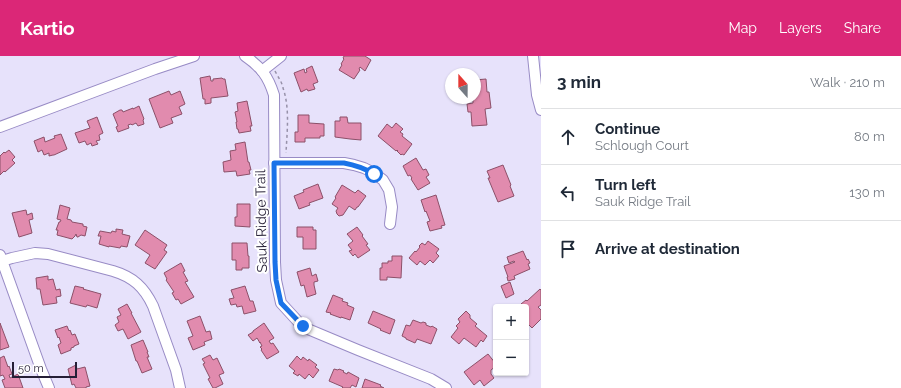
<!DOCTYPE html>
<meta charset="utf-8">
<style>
:root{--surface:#fff;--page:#f2f2f3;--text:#1f2937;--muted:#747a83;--line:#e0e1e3;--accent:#db2777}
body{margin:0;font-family:Raleway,sans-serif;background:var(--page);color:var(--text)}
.controls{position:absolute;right:12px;bottom:12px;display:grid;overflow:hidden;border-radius:4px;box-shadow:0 1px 3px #0004}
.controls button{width:36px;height:36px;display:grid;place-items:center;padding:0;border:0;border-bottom:1px solid var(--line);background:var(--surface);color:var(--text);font:20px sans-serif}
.compass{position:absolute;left:445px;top:12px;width:36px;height:36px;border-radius:50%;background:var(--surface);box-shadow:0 1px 3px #0004;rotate:339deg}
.scale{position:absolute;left:12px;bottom:10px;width:65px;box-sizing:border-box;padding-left:4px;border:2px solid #251f36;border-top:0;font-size:11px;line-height:14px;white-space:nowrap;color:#251f36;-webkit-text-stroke:3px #fff;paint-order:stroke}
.stop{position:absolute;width:12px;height:12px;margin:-9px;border:3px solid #1a73e8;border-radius:50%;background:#fff}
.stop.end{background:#1a73e8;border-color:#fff;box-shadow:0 1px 4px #0008}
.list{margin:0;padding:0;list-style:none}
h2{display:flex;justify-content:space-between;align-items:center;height:52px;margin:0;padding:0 16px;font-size:17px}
h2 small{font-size:13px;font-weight:400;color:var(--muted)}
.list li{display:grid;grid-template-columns:26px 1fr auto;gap:12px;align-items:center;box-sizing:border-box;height:56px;padding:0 16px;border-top:1px solid var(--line)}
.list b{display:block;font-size:15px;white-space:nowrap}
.list p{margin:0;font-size:13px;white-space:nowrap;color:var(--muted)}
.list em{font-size:13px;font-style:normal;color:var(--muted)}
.icon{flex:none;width:22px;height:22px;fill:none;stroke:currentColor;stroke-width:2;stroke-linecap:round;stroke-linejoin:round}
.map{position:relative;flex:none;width:541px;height:332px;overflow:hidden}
header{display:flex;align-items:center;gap:24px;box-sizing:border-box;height:56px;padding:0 20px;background:var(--accent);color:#fff}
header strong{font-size:19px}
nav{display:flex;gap:22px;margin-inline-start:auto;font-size:14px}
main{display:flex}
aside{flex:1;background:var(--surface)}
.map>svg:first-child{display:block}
</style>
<header>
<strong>Kartio</strong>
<nav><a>Map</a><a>Layers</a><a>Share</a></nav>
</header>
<main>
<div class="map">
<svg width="541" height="332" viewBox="0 0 541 332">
<rect width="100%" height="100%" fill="#e7e2fb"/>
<g fill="#e18bae" stroke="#8c5069">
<path d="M344,0H365L371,4L365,15L360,11L359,13L360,14L354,23L339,14L342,9L341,8L344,3L343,2Z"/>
<path d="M312,10L318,26L313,28L315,33L308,35L307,33L301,36L294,17L304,13L305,17L307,16L306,13Z"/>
<path d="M210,20L211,25H213V23L222,22L223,23H225L228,40L211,42V47L205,48V43H203L200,22Z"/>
<path d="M486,23L487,36H489L491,52L485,53L487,69L472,70L471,56H468L467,48L473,47V42H475V24Z"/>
<path d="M169,35L171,39L180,35L185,48L179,51L182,58L171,62L173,67L160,72L149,43Z"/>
<path d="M247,45L252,70H250L251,75L239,77L238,73H237L236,66H237L235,56L238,55L237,47Z"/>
<path d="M139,50L144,63L143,64L144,68L138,70L136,67L132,69L131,68L128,69L129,72L118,76L116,71L118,70L113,58L120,54H122L123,56L133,52V53Z"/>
<path d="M298,59H309V67L324,68V80H320V82H305V86H295V76H298Z"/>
<path d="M97,61L103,77L99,79L100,84L96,85L98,88L92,90L91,87L87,89L85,85L79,87L75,77L90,72L87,65Z"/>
<path d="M340,61H347L348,67H361V84L350,83L335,81V65H340Z"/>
<path d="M396,67L403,73L400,76L403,78L402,80L412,88L404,99L402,98L401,99L397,95H398L397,94L396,95L378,80L387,68L392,72Z"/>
<path d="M61,78L67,93L54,99H53L49,100V97L44,99L42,94L38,96L34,85L44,81L45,86L55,82L54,80Z"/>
<path d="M245,86L248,106H249L251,114H249L250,118L237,120L236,115L224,116L223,106L231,104L230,95L236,94L235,88Z"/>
<path d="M9,94L15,101L12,104L15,107L5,116L4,115L0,119V100L4,96L5,97Z"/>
<path d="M416,102L423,114L426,113L429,119L426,121L430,127L418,134L411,123L412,122L410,119L408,120L403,110Z"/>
<path d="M503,109L511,129L510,130L514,140L498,146L488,122H490L487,115Z"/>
<path d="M318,128L323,142L309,147L310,149L299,153L294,140L304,136L303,134Z"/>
<path d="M342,129L355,137L358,134L366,140L358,151H357L355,154L349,150L343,159L339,160L337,158L336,155L338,152L332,148L336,142L335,141Z"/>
<path d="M436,139L445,169L441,170L442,172L430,175L427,166L430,165L426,155L425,156L421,144Z"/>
<path d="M237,148H250V171L235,170V161H237Z"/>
<path d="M60,149L70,152L67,163L71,164L72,166L83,168V170L87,171L85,180L81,179L78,181H77L76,178L75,180L72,183L57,179L58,174H56L59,166H60L61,164L57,163Z"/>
<path d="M26,154L27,159L32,157L33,163L29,164L32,177L19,181L12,157Z"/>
<path d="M297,171H313V174H316V193H303V181H297Z"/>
<path d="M357,171L363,179L362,180L368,188L366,189L370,194L358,202L355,198L353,200L349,195L352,194L348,189L353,185L347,178Z"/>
<path d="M116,173L123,174L122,178L130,180L127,191L121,190L120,192L109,190V191L99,188L101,180H98L100,175L111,177L112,175L116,176Z"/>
<path d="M145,174L167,189L164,194L167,196L155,213L145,207L150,199L135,189Z"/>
<path d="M428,185L439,193L436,197L439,200L433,207L430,204L425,209L420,205L417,209L409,202L415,195L416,196L420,191L419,190L422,187L425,189Z"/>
<path d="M232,187H247L248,200H249V212H242V214H236V204H232Z"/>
<path d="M523,195L527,204L528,203L530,207L528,208L530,213L514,220L515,223L508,225L507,221H508L504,210L515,206L514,205L509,207L507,201Z"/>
<path d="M392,200H402L401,222L387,221V224H380V212H382V207H388V205H392Z"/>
<path d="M181,207L185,215L183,216L188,225L185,226L194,241L181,248L178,243L176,244L172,237L174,236L166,224L167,223L164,217Z"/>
<path d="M310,212L312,220L316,218L318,225L314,226V229L316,238L307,241L304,229L301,230L297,216Z"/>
<path d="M48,220V224L53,223L56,234L60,233L61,240L56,241L57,247L43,249L40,233H37L36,222Z"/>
<path d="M510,226L514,238L506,242L501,230Z"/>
<path d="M75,230L84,232L83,233L101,238L97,252L87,249L86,251L70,247Z"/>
<path d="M245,230L250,245H253L256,255L244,258L242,250L237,251L236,248L231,249L229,243L234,242L231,234Z"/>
<path d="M540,233L541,234V249L538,251L541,254V263L532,272L526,266V251H521L522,250L521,248L526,244L527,245Z"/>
<path d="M333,239L343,243L342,245L348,247L347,249L354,252L350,264L341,261V262L330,258L331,257L326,256Z"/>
<path d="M127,248L132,257H131L141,276L128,283L123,273L118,275L115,269L119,266L117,261L121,259L118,253Z"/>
<path d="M373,255L395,264L390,278L380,274L381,273L368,267Z"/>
<path d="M466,255L470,259V262L477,268L475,270L487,280L483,286L481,284L476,291L464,282L459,288L451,281L458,272L456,270L460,266L458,263Z"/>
<path d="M200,260L206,276L210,275L212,283L204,286L205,289L193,294L188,282L193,280L187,265Z"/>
<path d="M413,264L421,267L423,266L426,267V269L431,271L432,270L437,273L431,288L417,283L415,287L406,283V282L402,280L406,269L410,270Z"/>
<path d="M0,267L9,291L0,294Z"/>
<path d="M264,267L274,282L269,285L271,288L273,287L279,296L267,303L261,294L262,293L260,291L262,290L260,286V287L257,282L253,285L248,279L253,276V275Z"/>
<path d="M67,270L69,275L70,274L72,279L75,278L79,288L74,290V291L71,292V294L61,298L58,289L61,287L59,281L58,282L55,274Z"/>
<path d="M143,284L148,296H147L149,301H147L152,313L142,317L137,305H136L131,289Z"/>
<path d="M488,298L496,308V310L491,314V318L494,322L484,330L480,324L474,329L464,316Z"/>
<path d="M210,299L213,304L217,302L224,317L219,319L223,328L215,332H213L208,323L210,322L203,308L205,307L202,303Z"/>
<path d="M4,300L8,311L9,310L12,318L9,319L10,322L18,318L23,332H5L2,324L5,323L3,319L0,320V302Z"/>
<path d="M297,300L301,304L303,301L308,305L309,303L317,309L315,311L319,314L313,322L309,318L305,323L299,318L298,320L293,317L295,315L289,310Z"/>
<path d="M76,309L77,313L85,311L90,330L86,331V332H76L74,328L72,329L68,313Z"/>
<path d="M334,313L338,314L339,313L344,315L343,316L347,318L348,316L359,322L356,331L352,329L350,332H342L343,331L329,325Z"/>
<path d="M365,323L381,329L380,330L384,332H362Z"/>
</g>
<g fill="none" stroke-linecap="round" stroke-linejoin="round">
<defs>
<g id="minor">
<path d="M245,0C261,11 268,20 274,39L275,206L276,224L281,247L303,271L358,294L431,323L446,332"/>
<path d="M533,0L537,39L541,54"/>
<path d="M262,15L281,0"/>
<path d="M0,71L155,13L194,0"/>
<path d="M274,107H344L354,109L364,112L374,117L383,124L389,134L392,151L390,168"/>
<path d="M0,199L41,313L49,332"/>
<path d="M2,205L12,202L35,197L48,198L113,215C133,221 144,231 153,250L176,314L180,332"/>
</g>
</defs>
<use href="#minor" stroke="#988bc5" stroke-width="12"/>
<path stroke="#9791a9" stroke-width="1.5" stroke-dasharray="3 3" stroke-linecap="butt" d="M275,15C278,21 282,26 283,32C290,52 287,76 286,97"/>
<use href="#minor" stroke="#fff" stroke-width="10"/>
</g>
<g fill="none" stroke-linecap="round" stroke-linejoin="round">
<path stroke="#1a73e8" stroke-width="5" d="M303,270L281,247L276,224L275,206L274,107H344C355,109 364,112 374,118"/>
</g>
<g text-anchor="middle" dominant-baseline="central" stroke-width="4" stroke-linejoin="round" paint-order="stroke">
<g font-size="14" fill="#251f36" stroke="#fff">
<text transform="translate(261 165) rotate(-91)">Sauk Ridge Trail</text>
</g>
</g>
</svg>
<div class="controls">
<button>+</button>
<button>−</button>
</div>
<svg class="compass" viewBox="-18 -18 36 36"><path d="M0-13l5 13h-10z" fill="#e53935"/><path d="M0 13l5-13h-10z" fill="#747a83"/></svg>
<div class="scale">50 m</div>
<div class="stop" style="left:374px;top:118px"></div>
<div class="stop end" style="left:303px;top:270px"></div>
</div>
<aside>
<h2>3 min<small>Walk · 210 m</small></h2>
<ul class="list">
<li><svg class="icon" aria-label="ahead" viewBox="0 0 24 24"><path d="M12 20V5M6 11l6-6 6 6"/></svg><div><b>Continue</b><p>Schlough Court</p></div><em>80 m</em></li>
<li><svg class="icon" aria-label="left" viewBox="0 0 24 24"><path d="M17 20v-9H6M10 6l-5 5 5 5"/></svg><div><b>Turn left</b><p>Sauk Ridge Trail</p></div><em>130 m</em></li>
<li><svg class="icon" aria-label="arrive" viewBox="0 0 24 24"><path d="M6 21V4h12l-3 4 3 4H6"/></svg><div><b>Arrive at destination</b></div></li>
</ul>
</aside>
</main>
